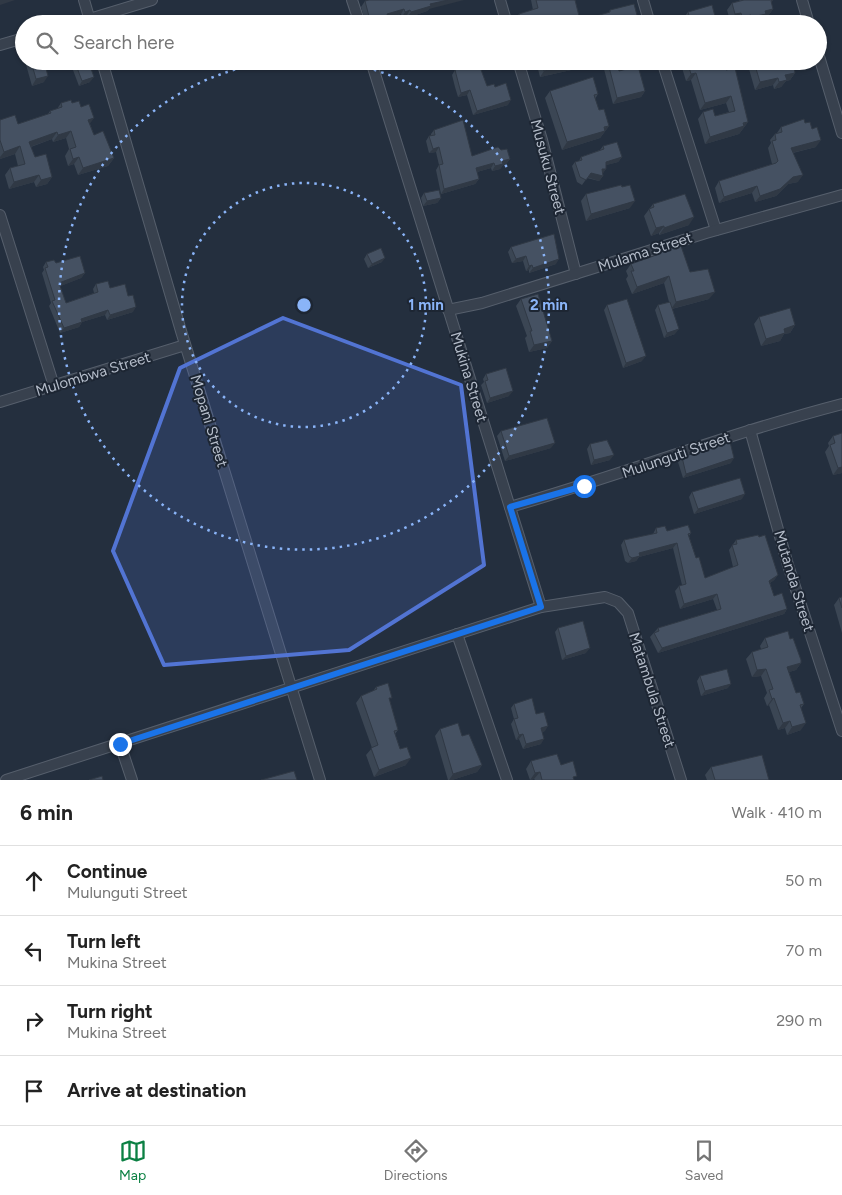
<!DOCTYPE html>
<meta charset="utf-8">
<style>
:root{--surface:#fff;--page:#f2f2f2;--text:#222;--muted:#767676;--line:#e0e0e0;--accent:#0b8043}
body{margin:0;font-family:Figtree,sans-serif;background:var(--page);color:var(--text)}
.stop{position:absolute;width:15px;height:15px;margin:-11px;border:4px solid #1a73e8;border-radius:50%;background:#fff}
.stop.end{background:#1a73e8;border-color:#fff;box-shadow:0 1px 5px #0008}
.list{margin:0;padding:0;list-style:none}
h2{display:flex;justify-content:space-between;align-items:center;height:65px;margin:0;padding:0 20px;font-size:21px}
h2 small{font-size:16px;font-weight:400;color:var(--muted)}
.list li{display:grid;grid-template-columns:32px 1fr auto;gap:15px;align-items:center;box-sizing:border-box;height:70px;padding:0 20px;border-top:1px solid var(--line)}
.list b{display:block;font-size:19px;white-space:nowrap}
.list p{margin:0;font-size:16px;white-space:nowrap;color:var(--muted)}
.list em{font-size:16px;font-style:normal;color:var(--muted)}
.icon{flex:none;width:28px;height:28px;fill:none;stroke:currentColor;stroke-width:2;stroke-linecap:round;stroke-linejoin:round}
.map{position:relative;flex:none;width:842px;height:780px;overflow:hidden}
.search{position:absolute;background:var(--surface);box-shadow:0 1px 4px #0004;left:15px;right:15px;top:15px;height:55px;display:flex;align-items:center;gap:12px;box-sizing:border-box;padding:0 18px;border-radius:28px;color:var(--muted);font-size:19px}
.sheet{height:345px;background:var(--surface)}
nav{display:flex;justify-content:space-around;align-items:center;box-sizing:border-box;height:70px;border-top:1px solid var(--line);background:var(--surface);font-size:14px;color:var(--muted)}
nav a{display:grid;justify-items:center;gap:2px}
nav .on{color:var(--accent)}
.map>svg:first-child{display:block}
</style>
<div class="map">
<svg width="842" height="780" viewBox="0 0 842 780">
<rect width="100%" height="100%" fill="#242f3e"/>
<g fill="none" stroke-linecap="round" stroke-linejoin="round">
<defs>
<g id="minor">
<path d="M84,0L91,24"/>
<path d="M352,0L360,24"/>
<path d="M500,0L507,24"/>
<path d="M643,0L650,24"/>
<path d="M802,0L809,24"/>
<path d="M73,24L152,0"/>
<path d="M0,45L24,38"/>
<path d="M818,53L842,133"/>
<path d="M102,61L181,331L320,780"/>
<path d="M371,61L541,607"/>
<path d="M518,61L542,140L576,274"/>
<path d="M662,61L716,230"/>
<path d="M0,215L54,386"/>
<path d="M448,310L482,303L706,233L842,195"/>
<path d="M0,402L185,345"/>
<path d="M750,430L788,565L842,731"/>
<path d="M510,507C621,475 730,433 842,404"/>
<path d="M457,634L507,780"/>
<path d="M120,744L132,780"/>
<path d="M6,780L541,607L605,597L618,602L628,613L681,780"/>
</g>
</defs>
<use href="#minor" stroke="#565f6c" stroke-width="12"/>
<use href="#minor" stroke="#38414e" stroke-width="10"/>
</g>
<g fill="#3b4654">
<path d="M531,0H575L581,24H517L515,19L519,14L533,10Z"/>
<path d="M740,0H773L771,3L773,9L768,16L763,17L761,21L750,24H747L746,22L737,24L736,20L730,21L727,10L732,3L739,1Z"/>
<path d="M365,1L429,9L427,11L407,18V15L402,17L401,14L388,18L386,24H366L361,7Z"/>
<path d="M610,10L635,24H583L586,19L608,13Z"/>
<path d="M688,12L717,24H677L682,17L685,16Z"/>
<path d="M25,61H65L63,63L46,69L44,82L32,86Z"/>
<path d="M461,61H495L492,67L481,70L487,86L495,87L508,105L473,115L467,95L458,97L455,87L452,75L455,70L463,68Z"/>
<path d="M536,61H584V63L580,68L540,77Z"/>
<path d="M595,61H617L619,71L645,91L641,97L613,104L604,69L598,70Z"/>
<path d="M680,61H724L726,70L748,122L739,134L705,144L698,119L703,112L715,116L729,112L726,103L700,110L691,80L686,81Z"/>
<path d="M796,61L793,65L795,73L790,80L786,81L781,87L774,89L773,85L755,90L749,69L754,62Z"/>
<path d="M76,65L90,82L79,86L73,70Z"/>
<path d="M550,91L598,94L595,99L599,110L609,126L600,138L562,150L545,98Z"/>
<path d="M61,103H72L81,107L90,124L94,135L114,158L108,166L78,175L74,164L68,166L65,156L69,149L66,138L53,142L52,139L31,147L35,157L52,177L47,184L36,187L34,182L9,189L5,175L10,168L18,166L15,154L0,159V120L18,124L48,114L50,111L57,109Z"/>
<path d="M805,123L816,147L793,153L798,182L788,184L776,196L755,202L752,193L719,203L715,188L719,181L772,164L768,148L771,143L770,140L775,134L777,133L781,127Z"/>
<path d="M434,130L472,156L510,159L506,164L503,165L500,169L492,171L491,168L477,172L479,179L475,184L441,194L436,170L439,165L436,152L429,153L426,141L429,136H431V134Z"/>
<path d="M603,146L622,157L618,162L606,165V169L602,174L603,176L599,181L587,178L582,185L577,182L572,166L575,162L579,161L581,157L600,150Z"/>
<path d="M424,193L441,198L437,203L423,206L421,198Z"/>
<path d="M586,194L630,208L586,221L581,201Z"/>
<path d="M653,204L689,225L659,235V233L651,236L644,216Z"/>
<path d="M511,247L556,264L529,273V270L526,271L523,261L512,263L508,252Z"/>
<path d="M658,250L690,272L709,299L672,309L675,334L664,338L655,310L658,305L669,302L664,283L632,294L626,279L628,276L626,271L631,264L653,257Z"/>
<path d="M367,254L382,262L368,268L364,259Z"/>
<path d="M46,262L56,263L85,273L81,278L60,286L66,303L94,293L93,289L96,284L110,288L133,312L107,320L105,315L82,322L79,327L60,333L49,306L51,303L42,273L44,270L43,267Z"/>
<path d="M521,299L552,341L547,348L529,352L525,338L527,336L516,306Z"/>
<path d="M607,305L642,361L623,368L604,310Z"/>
<path d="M759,317L795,325L790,333L784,334L780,341L761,346L754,324Z"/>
<path d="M486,374L509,396L487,403L481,385L484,382L483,379Z"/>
<path d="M501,431L551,448L505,461L497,436Z"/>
<path d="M833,436L842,473L833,475L825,452L829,446L828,443Z"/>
<path d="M590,444L610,460L591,465L587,449Z"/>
<path d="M682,457L731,463L683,478L678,462Z"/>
<path d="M692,492L742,499L694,514L689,497Z"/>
<path d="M656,528L667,531L691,533L689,536L696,558L705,578L733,567L729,550L736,540L759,537L778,575L774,580L770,583L774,596L787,609L784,614L658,653L650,637L658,628L717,610L713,599L680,609L675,591L679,586L682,585L673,548L639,557L636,561L628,563L625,561L621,545L624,540L653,534Z"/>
<path d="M842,597V633L834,605L839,598Z"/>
<path d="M558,628L586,653L562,660L555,632Z"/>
<path d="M765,638L790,639L801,663L796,670L789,672L796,693L804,704L801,708V730L787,735L785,728L778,730L769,705L767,706L764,698L767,693L761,676L752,677L746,659L752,652L761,649L760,646Z"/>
<path d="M700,676L728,688L701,696L697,681Z"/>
<path d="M376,687L390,701L398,730L395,734L406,765L374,777L366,755L372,748L356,703L361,696L373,691Z"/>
<path d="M514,704L536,714L545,731L542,732L541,744L523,749L519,739L516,740L511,724L514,719L511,708Z"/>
<path d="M440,729L462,736L482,765L477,772L452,780H448L435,736Z"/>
<path d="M531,761L574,780H535L534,779L530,780L526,769Z"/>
<path d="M711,767L769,780H707L705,775Z"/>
</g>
<g fill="#303945">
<path d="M0,0H15L0,5Z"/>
<path d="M448,0H464L429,9L427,11L407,18L411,12L430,4Z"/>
<path d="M404,9L401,14L383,19L387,14Z"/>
<path d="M773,9L768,16L763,17L761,21L747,24L752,17L765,11Z"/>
<path d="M410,10L407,15L402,17L405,12Z"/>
<path d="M741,13L736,20L730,21L735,14Z"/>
<path d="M751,15L746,22L738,24L742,17Z"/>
<path d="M638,19L635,24H618Z"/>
<path d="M389,20L386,24H377Z"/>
<path d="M529,20L527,24H521L522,22Z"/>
<path d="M55,61H65L63,63L41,71L45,65Z"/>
<path d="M495,62L492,67L476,71L480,67Z"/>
<path d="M584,63L580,68L540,77L544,71Z"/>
<path d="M608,63L604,69L598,70L602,65Z"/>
<path d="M696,73L691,80L686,81L691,74Z"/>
<path d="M795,73L790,80L786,81L781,87L774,89L779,82L785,75Z"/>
<path d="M48,76L44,82L32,86L36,79Z"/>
<path d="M94,77L90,82L79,86L82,81Z"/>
<path d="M778,78L773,85L755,90L760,82Z"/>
<path d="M470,90L467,95L458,97L461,93Z"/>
<path d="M645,91L641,97L613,104L617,98Z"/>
<path d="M731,96L726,103L700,110L705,103Z"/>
<path d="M511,100L508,105L473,115L477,111Z"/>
<path d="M94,118L89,125L88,120Z"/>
<path d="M748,122L739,134L705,144L710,137Z"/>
<path d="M609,126L600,138L562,150L567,142Z"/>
<path d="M71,131L66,138L53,142L58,135Z"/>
<path d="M57,132L52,139L24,149L29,142Z"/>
<path d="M821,140L816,147L787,154L791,148Z"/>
<path d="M20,146L15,154L0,159V157L4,152Z"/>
<path d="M439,147L436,152L429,153L433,149Z"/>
<path d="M79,157L74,164L68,166L73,159Z"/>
<path d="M622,157L618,162L603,166L606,162Z"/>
<path d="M114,158L108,166L78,175L83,168Z"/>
<path d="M510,159L506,164L503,165L500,169L492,171L495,166L502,161Z"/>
<path d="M494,163L491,168L473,173L476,168Z"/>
<path d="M602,169H606L603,173L598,174Z"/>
<path d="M591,173L603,176L599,181L587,177Z"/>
<path d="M39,175L34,182L9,189L14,182Z"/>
<path d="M803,175L798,182L788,184L776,196L755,202L760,196L793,177Z"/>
<path d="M52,177L47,184L36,187L41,180Z"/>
<path d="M479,179L475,184L441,194L444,189Z"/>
<path d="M757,186L752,193L719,203L724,197Z"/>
<path d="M441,198L437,203L423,206L427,201Z"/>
<path d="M635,201L630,208L586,221L591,214Z"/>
<path d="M694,217L689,225L659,235L664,228Z"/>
<path d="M664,226L659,233L651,236L656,228Z"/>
<path d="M526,256L523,261L512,263L516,259Z"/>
<path d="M385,258L382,262L368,268L372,264Z"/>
<path d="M559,259L556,264L529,273L533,268Z"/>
<path d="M532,265L529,270L526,271L529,266Z"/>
<path d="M85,273L81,278L56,288L59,283Z"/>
<path d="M669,276L664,283L632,294L637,287Z"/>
<path d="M715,292L709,299L671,309L676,302Z"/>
<path d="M136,307L133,312L107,320L110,315Z"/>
<path d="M108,310L105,315L82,322L79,327L60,333L64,328L81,319Z"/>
<path d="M795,325L790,333L784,334L780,341L761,346L766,339L784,329Z"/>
<path d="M679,329L675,334L664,338L667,333Z"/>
<path d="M552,341L547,348L529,352L534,345Z"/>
<path d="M646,356L642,361L623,368L626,363Z"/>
<path d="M513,391L509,396L487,403L490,398Z"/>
<path d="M555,443L551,448L505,461L509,456Z"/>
<path d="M614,455L610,460L591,465L594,460Z"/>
<path d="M734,458L731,463L683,478L686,474Z"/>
<path d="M842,467V473L833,475L838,468Z"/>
<path d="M745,494L742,499L694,514L698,509Z"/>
<path d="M677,543L673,548L639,557L636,561L628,563L632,558L639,553Z"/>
<path d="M778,575L774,580L766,586L769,581Z"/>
<path d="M717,594L713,599L680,609L684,604Z"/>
<path d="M787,609L784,614L658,653L662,648Z"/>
<path d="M590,648L586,653L562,660L566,656Z"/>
<path d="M801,663L796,670L782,674L787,667Z"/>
<path d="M766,669L761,676L752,677L757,670Z"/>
<path d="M731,684L728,688L701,696L705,691Z"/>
<path d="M774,698L769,705L767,706L772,699Z"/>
<path d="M790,721L785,728L778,730L783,723Z"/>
<path d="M806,723L801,730L787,735L792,727Z"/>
<path d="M548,726L545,731L538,733L541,728Z"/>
<path d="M523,734L519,739L516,740L519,735Z"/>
<path d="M544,739L541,744L523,749L526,744Z"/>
<path d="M411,758L406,765L374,777L379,770Z"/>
<path d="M482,765L477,772L452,780H449L453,774Z"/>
<path d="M540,772L534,779L530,780L535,773Z"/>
</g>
<g fill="#455162" stroke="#303945">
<path d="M369,0H448L430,4L431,6L411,12L410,10L405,12L404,9L387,14L389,20L377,24H371L365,1Z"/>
<path d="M536,0H575L581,24H530L529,20L522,22L519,14L538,8Z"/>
<path d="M744,0H773L771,1L773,9L765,11L766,14L752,17L751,15L742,17L741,13L735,14L732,3Z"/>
<path d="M634,4L638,19L618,24H588L586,19L610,12V10Z"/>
<path d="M712,5L717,24H684L682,17L689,15L688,12Z"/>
<path d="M31,61H55L45,65L48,76L36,79Z"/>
<path d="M465,61H495V62L480,67L487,86L494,84L495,87L506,83L511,100L477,111L470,90L461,93L455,70L467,66Z"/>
<path d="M541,61H584V63L544,71Z"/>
<path d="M601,61H617L619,71L638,66L645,91L617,98L608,63L602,65Z"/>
<path d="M687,61H724L726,70L735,68L748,122L743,123L744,126L710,137L703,112L713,109L715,116L735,111L731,96L705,103L696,73L691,74Z"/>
<path d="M757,61H796L793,62L795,73L785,75L787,80L779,82L778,78L760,82L754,62Z"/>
<path d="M84,62L85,64L89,63L94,77L82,81L76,65Z"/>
<path d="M593,77L598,94L594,95L599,110L604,109L609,126L604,127L605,131L567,142L550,91Z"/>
<path d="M71,100L72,103L79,101L81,107L89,104L94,118L88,120L94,135L103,131L114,158L83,168L79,157L73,159L70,149L76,147L71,131L58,135L57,132L29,142L35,157L46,154L52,177L41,180L39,175L14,182L10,168L25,164L20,146L4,152L0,140V120L15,115L18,124L51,113L50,111L62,107L61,103Z"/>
<path d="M804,119L805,123L810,122L812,129L817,127L821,140L791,148L803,175L793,177L780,189L760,196L757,186L724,197L719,181L776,163L778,161L772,141L776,140L775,134L782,132L781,127Z"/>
<path d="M463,120L472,156L498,147L501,150L507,149L510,159L502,161L503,164L495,166L494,163L476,168L479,179L444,189L439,165L443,164L439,147L433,149L429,136L435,135L434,130Z"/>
<path d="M617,142L622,157L606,162V169H602L603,176L591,173L586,180L580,177L575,162L582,160L581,157L604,149L603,146Z"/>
<path d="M621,185L622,187L630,185L635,201L591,214L586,194Z"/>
<path d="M439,190L441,198L427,201L424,193Z"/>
<path d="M685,194L694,217L664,228V226L656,228L649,209L654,207L653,204Z"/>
<path d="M554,234L559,259L533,268L532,265L529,266L526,256L516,259L511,247Z"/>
<path d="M680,243L690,272L708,269L715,292L676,302L669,276L637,287L631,271H634L631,264L659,254L658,250Z"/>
<path d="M381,248L385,258L372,264L367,254Z"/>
<path d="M80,256L85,273L59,283L66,303L98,292L96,284L108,281L110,288L125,284L128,296L133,295L136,307L110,315L108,310L81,319L82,322L64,328L52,301L55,300L45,268L48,267L46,262L54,260L56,263Z"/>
<path d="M538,294L552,341L534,345L530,331H532L521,299Z"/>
<path d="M627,299L646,356L626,363L607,305Z"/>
<path d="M670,302L679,329L667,333L658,305Z"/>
<path d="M790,308L795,325L784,329L785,333L766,339L759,317Z"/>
<path d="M506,368L513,391L490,398L485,381L488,380L486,374Z"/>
<path d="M547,418L555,443L509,456L501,431Z"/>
<path d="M842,433V467L838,468L830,445L835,443L833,436Z"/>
<path d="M607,440L614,455L594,460L590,444Z"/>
<path d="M730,442L734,458L686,474L682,457Z"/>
<path d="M740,478L745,494L698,509L692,492Z"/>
<path d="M688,525L691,533L688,534L696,558L699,557L705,578L738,565L732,545L737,544L736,540L758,535L759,537L765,535L778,575L769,581L774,596L782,593L787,609L662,648L654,633L659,631L658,628L721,609L717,594L684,604L679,586L686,584L677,543L639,553L640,556L632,558L629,556L624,540L657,533L656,528L665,526L667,531Z"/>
<path d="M842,597V608L839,598Z"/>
<path d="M583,621L590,648L566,656L558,628Z"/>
<path d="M788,631L790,639L793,638L801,660V663L787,667L796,693L800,692L804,704L800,705L806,723L792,727L790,721L783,723L774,698L772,699L769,690L773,689L766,669L757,670L752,652L768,647L765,638Z"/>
<path d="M727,669L731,684L705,691L700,676Z"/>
<path d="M388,683L392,698H389L398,730L394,731L400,749L407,747L411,758L379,770L371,748L378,745L361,696L377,689L376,687Z"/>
<path d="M532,698L536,714L544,712L548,726L541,728L544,739L526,744L523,734L519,735L514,719L518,718L514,704Z"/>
<path d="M458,723L462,736L469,734L482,765L453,774L440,729Z"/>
<path d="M557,754L561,765L573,761L577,776L573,777L574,780H542L540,772L535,773L531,761Z"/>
<path d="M762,755L769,780H715L711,767Z"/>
<path d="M294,771L297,780H261Z"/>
<path d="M102,776L103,780H89Z"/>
</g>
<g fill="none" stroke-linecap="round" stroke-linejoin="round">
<path stroke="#1a73e8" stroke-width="6" d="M120,744L541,607L510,507L584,486"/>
</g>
<path fill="#5274d3" fill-opacity="0.2" stroke="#5274d3" stroke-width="4" stroke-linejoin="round" d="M283,318L461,385L484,565L349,650L164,665L113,551L180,368Z"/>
<g fill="none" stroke="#8ab4f8" stroke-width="2.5" stroke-dasharray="2.5 5">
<circle cx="304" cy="305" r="122"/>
<path d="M330 61A245 245 0 1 1 278 61"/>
</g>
<g text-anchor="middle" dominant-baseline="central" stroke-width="4" stroke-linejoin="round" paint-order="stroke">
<g font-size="15" fill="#b4bcc9" stroke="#1d2633">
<text transform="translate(548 167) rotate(75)">Musuku Street</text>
<text transform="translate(645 252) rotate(-18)">Mulama Street</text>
<text transform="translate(93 374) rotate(-17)">Mulombwa Street</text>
<text transform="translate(469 377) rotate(73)">Mukina Street</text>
<text transform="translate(209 421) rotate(73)">Mopani Street</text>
<text transform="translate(676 455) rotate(-19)">Mulunguti Street</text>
<text transform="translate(794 581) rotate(73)">Mutanda Street</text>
<text transform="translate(652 690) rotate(72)">Matambula Street</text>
</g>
</g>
<circle cx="304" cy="305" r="8" fill="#8ab4f8" stroke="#1d2633" stroke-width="2.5"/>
<g font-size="15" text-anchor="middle" font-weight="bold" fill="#8ab4f8" stroke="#1d2633" stroke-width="4" stroke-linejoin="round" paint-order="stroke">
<text x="426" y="310">1 min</text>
<text x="549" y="310">2 min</text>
</g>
</svg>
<div class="stop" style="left:584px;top:486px"></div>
<div class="stop end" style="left:120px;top:744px"></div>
<div class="search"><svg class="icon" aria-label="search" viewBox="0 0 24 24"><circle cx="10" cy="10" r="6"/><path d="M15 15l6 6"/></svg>Search here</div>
</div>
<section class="sheet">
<h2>6 min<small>Walk · 410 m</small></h2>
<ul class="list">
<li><svg class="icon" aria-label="ahead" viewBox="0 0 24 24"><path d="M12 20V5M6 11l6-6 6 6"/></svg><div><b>Continue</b><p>Mulunguti Street</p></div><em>50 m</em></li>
<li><svg class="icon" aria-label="left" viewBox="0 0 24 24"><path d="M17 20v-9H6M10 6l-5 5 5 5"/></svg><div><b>Turn left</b><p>Mukina Street</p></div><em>70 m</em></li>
<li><svg class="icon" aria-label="right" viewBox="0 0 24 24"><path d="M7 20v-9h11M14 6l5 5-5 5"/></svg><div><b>Turn right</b><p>Mukina Street</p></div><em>290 m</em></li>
<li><svg class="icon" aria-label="arrive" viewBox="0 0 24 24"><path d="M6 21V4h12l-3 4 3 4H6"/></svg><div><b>Arrive at destination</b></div></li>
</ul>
</section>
<nav>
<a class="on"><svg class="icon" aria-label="map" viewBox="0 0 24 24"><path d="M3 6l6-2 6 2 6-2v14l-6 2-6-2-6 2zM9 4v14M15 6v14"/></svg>Map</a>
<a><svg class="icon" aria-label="directions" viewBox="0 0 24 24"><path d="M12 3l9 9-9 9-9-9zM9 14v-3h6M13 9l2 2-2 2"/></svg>Directions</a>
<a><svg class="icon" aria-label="saved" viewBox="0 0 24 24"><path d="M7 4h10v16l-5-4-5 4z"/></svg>Saved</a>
</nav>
